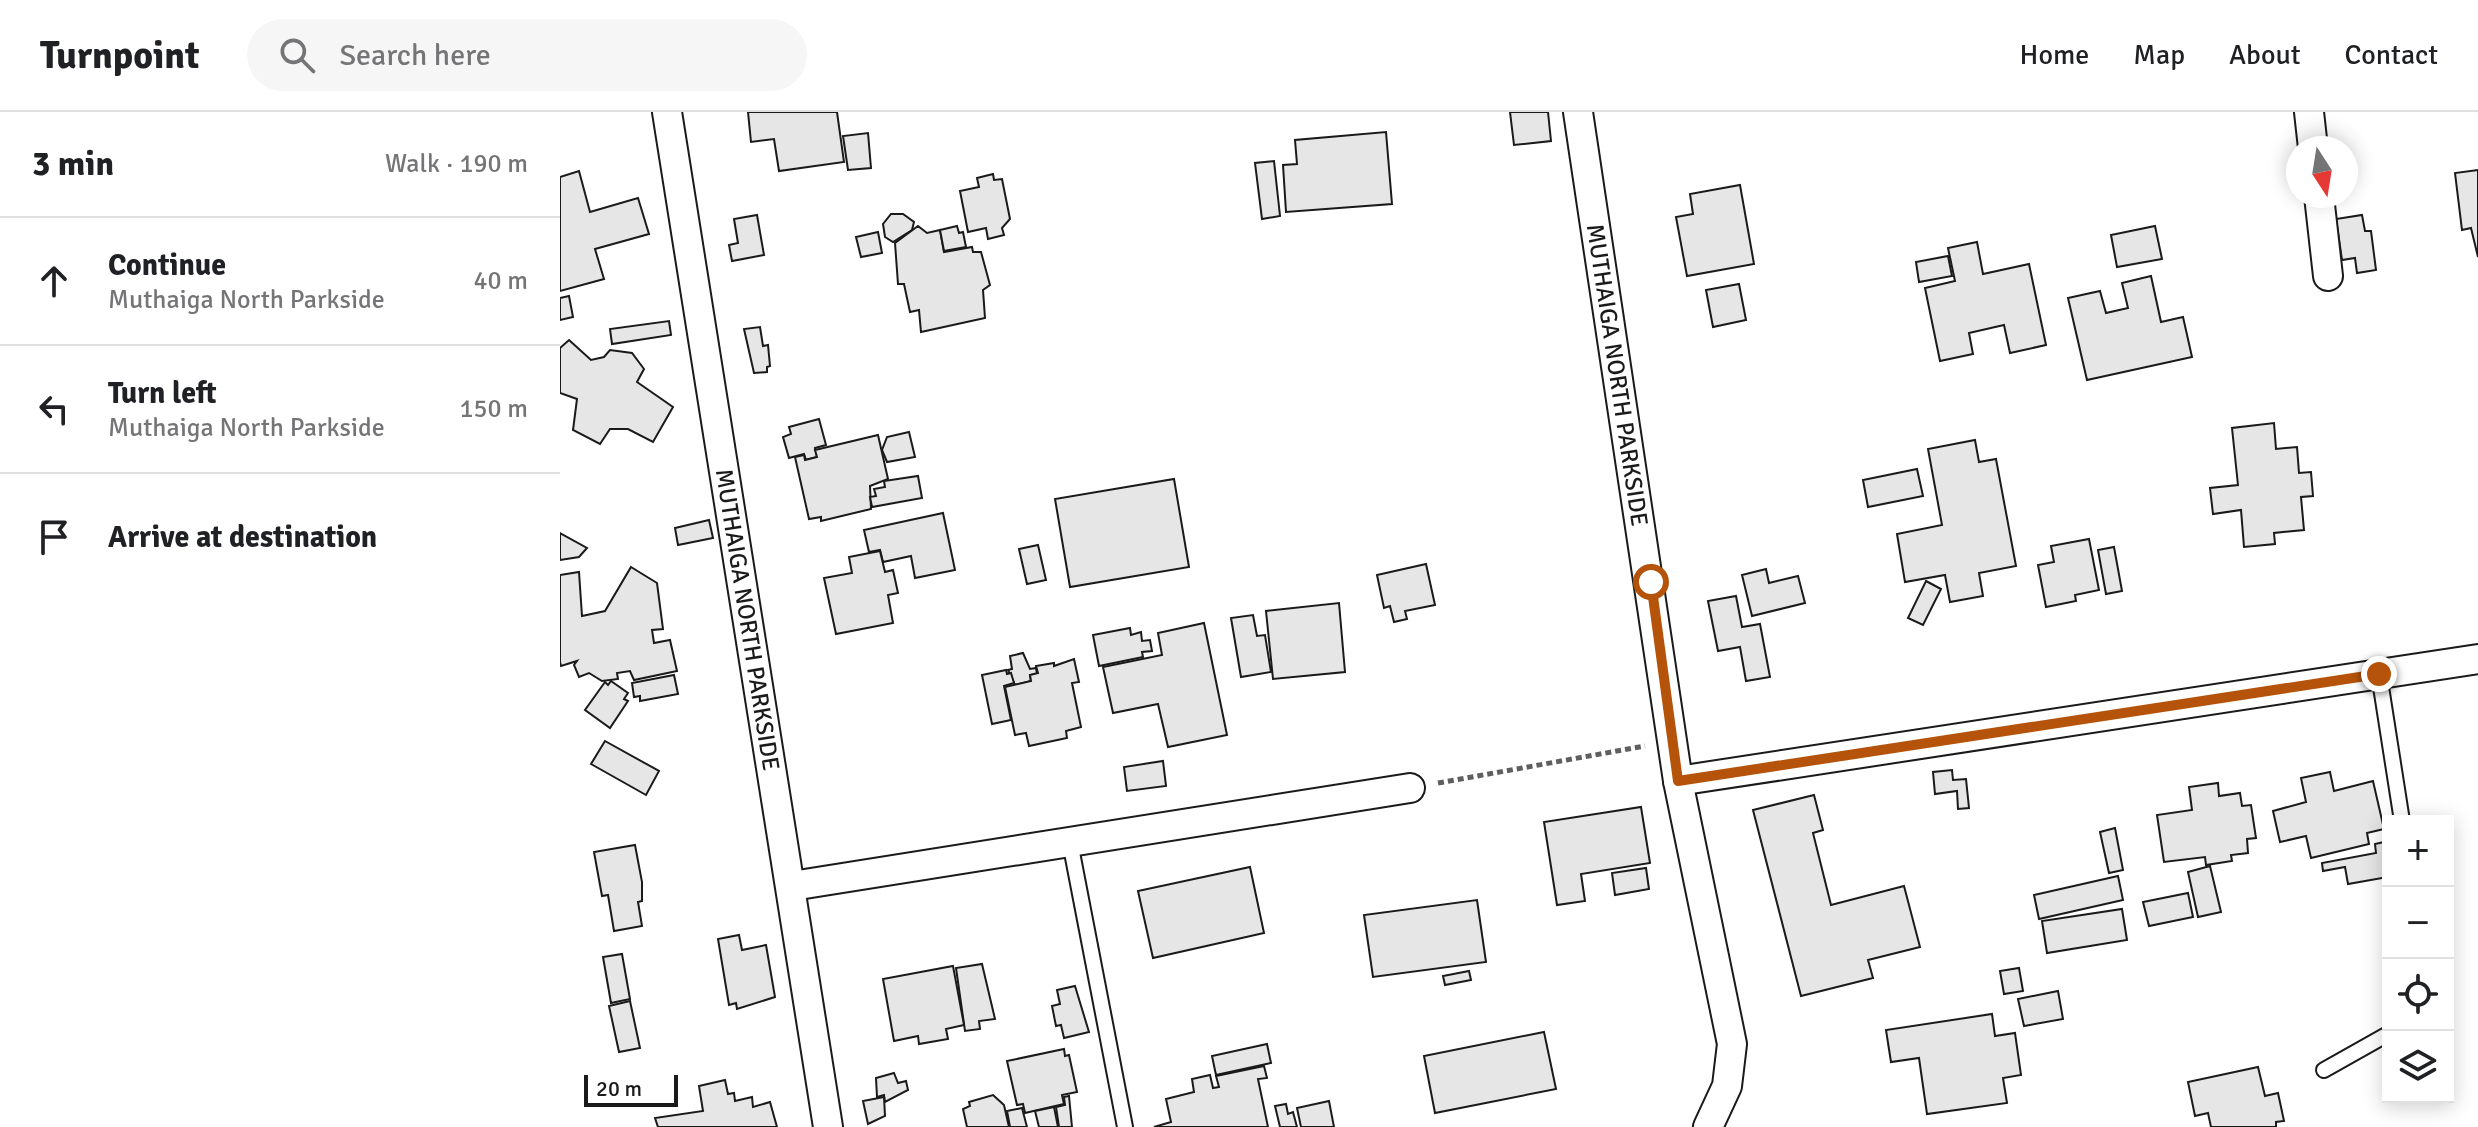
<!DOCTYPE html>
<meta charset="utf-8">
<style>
:root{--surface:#fff;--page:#f6f6f6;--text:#202124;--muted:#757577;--line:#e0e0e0}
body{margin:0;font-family:Signika,sans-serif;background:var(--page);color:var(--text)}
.controls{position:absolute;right:24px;bottom:24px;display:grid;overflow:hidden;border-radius:0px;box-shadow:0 4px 20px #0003}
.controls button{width:72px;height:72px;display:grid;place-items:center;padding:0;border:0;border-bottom:2px solid var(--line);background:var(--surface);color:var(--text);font:40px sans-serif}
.compass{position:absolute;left:1726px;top:24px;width:72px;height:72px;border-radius:50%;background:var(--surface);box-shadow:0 4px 20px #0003;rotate:168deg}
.scale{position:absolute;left:24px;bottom:20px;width:94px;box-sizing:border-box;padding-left:8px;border:4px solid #1a1a1a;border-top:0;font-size:22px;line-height:28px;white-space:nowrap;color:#1a1a1a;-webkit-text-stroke:6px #fff;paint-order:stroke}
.stop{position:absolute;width:24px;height:24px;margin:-18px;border:6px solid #b45309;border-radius:50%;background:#fff}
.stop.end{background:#b45309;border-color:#fff;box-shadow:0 2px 8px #0008}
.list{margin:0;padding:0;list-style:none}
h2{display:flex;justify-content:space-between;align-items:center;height:104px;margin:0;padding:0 32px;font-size:34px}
h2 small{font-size:26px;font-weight:400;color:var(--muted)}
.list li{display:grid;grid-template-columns:52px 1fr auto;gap:24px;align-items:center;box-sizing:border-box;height:128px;padding:0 32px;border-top:2px solid var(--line)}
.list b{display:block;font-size:30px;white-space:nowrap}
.list p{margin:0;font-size:26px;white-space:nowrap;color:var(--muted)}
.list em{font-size:26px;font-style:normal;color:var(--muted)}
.icon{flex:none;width:44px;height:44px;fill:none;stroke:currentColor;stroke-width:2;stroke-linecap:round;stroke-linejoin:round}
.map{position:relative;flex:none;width:1918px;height:1015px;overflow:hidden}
header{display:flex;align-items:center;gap:48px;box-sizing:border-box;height:112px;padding:0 40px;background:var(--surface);border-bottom:2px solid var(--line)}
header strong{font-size:38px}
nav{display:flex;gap:44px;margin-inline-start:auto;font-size:28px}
.search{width:560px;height:72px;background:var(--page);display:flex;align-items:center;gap:20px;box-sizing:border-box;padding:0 28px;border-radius:44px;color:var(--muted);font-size:30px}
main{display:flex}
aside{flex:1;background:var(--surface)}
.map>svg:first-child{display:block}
</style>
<header>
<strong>Turnpoint</strong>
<div class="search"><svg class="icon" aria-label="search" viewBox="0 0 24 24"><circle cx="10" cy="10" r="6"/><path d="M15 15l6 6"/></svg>Search here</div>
<nav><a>Home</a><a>Map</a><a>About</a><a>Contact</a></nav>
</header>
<main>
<aside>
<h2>3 min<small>Walk · 190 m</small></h2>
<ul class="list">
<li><svg class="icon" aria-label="ahead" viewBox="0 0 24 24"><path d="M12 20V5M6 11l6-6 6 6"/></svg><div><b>Continue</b><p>Muthaiga North Parkside</p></div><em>40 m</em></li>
<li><svg class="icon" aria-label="left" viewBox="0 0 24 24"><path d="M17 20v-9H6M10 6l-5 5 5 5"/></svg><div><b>Turn left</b><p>Muthaiga North Parkside</p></div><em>150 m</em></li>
<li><svg class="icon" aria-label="arrive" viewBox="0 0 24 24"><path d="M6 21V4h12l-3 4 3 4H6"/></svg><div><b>Arrive at destination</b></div></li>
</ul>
</aside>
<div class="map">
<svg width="1918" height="1015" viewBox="0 0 1918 1015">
<rect width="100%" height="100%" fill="#fff"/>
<g fill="#e6e6e6" stroke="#1a1a1a" stroke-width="2">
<path d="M188,0H277L284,50L219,59L214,27L191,30Z"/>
<path d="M950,0H988L991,29L954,33Z"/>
<path d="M826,20L832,92L726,100L723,53L737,52L735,28Z"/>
<path d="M308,21L311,56L288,58L283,24Z"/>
<path d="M714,49L720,104L702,107L695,51Z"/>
<path d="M1918,58V145L1911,116L1902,118L1895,61Z"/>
<path d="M19,59L30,100L78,86L89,122L35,137L44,167L0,179V65Z"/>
<path d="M433,62L434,68L442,67L450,107L442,116L444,123L428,127L426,116L408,120L400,79L419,75L417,66Z"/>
<path d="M1180,73L1194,152L1127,164L1116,105L1133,102L1130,82Z"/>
<path d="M331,102H343L354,110L352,118L333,130L325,125L323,112Z"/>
<path d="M197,103L204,143L172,149L169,133L178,131L174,107Z"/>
<path d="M1802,103L1805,119H1811L1816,158L1797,161L1795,146L1782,148L1776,107Z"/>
<path d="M358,114L367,121L380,118L384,140L412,135L413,140H421L430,173L423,178L425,206L361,220L359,198L350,200L344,172H338L335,131Z"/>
<path d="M397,114L399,121L403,120L406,135L384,139L380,118Z"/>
<path d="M1595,114L1602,147L1557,155L1551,123Z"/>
<path d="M318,120L322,141L301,145L296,125Z"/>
<path d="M1417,130L1423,162L1469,152L1486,233L1450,241L1444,213L1409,221L1413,242L1380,249L1365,176L1395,169L1388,136Z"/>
<path d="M1388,144L1392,164L1359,170L1356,150Z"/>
<path d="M1591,164L1601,210L1623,205L1632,245L1527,268L1508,186L1540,179L1546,201L1568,196L1562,171Z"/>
<path d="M1179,172L1186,208L1153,215L1146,178Z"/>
<path d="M9,184L13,205L0,208V186Z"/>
<path d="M109,209L111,223L52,232L50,217Z"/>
<path d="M200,215L203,234L208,233L210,254L207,255V260L194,261L184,217Z"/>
<path d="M9,228L31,248L44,245L50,238L72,241L84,257L77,270L113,295L93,330L68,317H50L40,332L13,318L17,287L0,281V236Z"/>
<path d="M259,307L266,333L255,336L257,345L246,348L244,342L229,346L223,325L231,322L229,315Z"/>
<path d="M1714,311L1716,337L1737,335L1739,361L1751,360L1753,384L1741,385L1744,418L1714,421L1715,432L1684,435L1681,398L1653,402L1650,376L1678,373L1672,316Z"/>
<path d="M349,320L355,345L327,350L322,338L327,325Z"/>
<path d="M318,323L328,367L310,374L311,397L261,409V405L249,407L235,345L244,343L245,348L257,345L255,338Z"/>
<path d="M1415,328L1419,350L1436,347L1456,454L1419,461L1423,484L1390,490L1385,463L1345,470L1337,422L1382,413L1368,337Z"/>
<path d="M1357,357L1363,384L1308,395L1303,368Z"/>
<path d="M358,364L362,386L312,395L310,385L316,384L314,377L325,375L324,369Z"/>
<path d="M614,367L629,455L510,475L495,387Z"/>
<path d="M383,401L395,458L355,466L351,444L323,450L320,438L309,440L304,418Z"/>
<path d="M149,408L153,426L118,433L115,416Z"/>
<path d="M0,421L27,436L19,445L0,448Z"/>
<path d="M1529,427L1539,478L1515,483L1516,489L1486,495L1478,453L1494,450L1491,434Z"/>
<path d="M478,433L486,468L467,472L459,437Z"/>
<path d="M1554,435L1562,479L1546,482L1538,438Z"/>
<path d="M320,439L325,460L333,458L338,481L328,483L333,511L276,522L264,466L292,461L289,445Z"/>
<path d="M866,452L875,493L845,499L847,507L834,510L830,494L824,496L817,463Z"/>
<path d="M71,455L97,471L103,517L92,518L94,531L110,528L117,559L74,568L70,559L57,561L58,567L42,569L29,561L19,565L14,553L17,549L1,554L0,550V463L19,460L22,504L45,499Z"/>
<path d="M1206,457L1209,471L1238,464L1245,491L1192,504L1182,463Z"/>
<path d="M1366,469L1381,477L1363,513L1348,506Z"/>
<path d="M1176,484L1182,515L1200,512L1210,565L1186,569L1180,535L1158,539L1148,489Z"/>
<path d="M779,491L785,560L713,567L706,499Z"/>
<path d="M693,503L697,524L705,523L711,560L681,565L671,506Z"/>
<path d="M644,511L667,623L608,635L598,592L553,601L543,555L602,543L598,521Z"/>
<path d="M570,516L571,523L581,520L582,529L590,528L592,539L582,540L583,545L539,554L533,523Z"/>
<path d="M463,541L470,557L476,556L477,562L470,563L471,569L455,573L448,558L452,557L450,544Z"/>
<path d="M514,547L519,570L512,571L521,615L506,619L507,626L469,634L466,621L455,623L445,575L471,569L470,563L478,561L476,554L494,551V554Z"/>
<path d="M446,558L447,562L451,561L454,571L444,574L451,608L432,612L422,563Z"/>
<path d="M114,563L118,582L80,589V584L74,585L72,571Z"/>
<path d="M51,569L68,581L64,587L68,589L50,616L25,598L45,570L48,573Z"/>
<path d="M45,629L99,659L86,683L31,652Z"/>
<path d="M603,649L606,674L567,679L564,655Z"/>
<path d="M1392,658L1393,668L1406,667L1409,696L1398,697L1397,679L1375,682L1373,660Z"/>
<path d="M1770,660L1774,679L1813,669L1824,717L1807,721L1809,732L1751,746L1746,724L1720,730L1713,699L1746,690L1741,666Z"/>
<path d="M1658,671L1659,684L1680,681L1682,694L1691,693L1696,726L1687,727L1688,741L1671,743L1672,749L1646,753L1645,745L1604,750L1597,703L1632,698L1629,675Z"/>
<path d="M1254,683L1263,718L1253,721L1271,793L1344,774L1360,835L1308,848L1313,866L1241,884L1193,698Z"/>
<path d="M1081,695L1090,751L1021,762L1025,789L997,793L984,710Z"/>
<path d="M1555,716L1563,758L1549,761L1540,720Z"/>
<path d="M1824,730L1828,765L1788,772L1785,755L1763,759L1762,751L1816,741L1815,732Z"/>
<path d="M75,733L82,770V789L78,790L82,814L54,819L48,783L42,784L34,740Z"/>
<path d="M1650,754L1661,800L1638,805L1628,760Z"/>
<path d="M690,755L704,821L593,846L578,779Z"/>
<path d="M1086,756L1089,777L1055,783L1052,761Z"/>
<path d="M1558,764L1563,788L1479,807L1474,783Z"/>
<path d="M1628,781L1633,805L1589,814L1583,790Z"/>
<path d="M917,788L926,850L813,865L804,803Z"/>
<path d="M1562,797L1567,828L1487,841L1482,809Z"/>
<path d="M179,823L182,838L206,833L215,885L177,897L176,891L169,893L158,827Z"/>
<path d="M62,842L70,887L51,891L43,845Z"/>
<path d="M422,852L435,907L419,909L420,917L405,919L396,856Z"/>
<path d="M393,854L404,913L386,917L388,927L359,932L358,924L334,929L323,867Z"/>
<path d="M1459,856L1463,879L1444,882L1440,859Z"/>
<path d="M909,859L911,868L885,873L883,864Z"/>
<path d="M515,874L529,920L504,926L501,913L496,914L492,894L500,892L497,878Z"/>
<path d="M1498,879L1503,907L1464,914L1458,887Z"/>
<path d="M70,889L80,936L59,940L49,894Z"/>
<path d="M1432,902L1435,924L1455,921L1461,963L1443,966L1447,991L1367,1002L1359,946L1331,950L1326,918Z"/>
<path d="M984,920L996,977L875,1001L864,944Z"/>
<path d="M707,932L711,951L656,963L652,944Z"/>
<path d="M504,937L505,944L509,943L517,980L502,983L504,992L465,1001L463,992L457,993L447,949Z"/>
<path d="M704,954L707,966L698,967L708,1015H594L611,1010L606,987L634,980L632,967L650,963L653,976L659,975L656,964Z"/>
<path d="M1698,955L1705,984L1718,981L1724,1009L1716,1010V1015H1651L1648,1001L1635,1004L1628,970Z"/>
<path d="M334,961L338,971L346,969L348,978L325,990L324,983L317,985L316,966Z"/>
<path d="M165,968L168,982L174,981L175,989L192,985L193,995L210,990L217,1015H98L95,1006L143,999L139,974Z"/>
<path d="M433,983L444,993L449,1015H407L403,997L410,994L409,990Z"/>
<path d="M509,984L512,1015H499L496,995L505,993L504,985Z"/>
<path d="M324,985L325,1004L308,1012L303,989Z"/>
<path d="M769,989L774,1015H741L737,996Z"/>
<path d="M726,992L728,1002L733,1000L737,1015H720L715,994Z"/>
<path d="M494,995L498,1015H479L475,999Z"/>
<path d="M462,996L467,1015H450L447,999Z"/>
</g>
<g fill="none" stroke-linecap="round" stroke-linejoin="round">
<defs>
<g id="service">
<path d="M1819,562L1842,709"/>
<path d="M510,730L565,1015"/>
<path d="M1764,958L1828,922"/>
</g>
<g id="minor">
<path id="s1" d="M107,0L268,1015"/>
<path id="s2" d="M1018,0L1118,669L1172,932L1167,974L1148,1015"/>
<path d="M1749,0L1753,36"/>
<path d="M1759,84L1768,164"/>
<path d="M1118,669L1918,547"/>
<path d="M232,774L850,676"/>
</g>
</defs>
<use href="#service" stroke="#1a1a1a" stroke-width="18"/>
<use href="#minor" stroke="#1a1a1a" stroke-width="32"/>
<path stroke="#5f5f5f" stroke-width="5" stroke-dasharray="6 4" stroke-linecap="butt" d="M878,671L1085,634"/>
<use href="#service" stroke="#fff" stroke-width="14"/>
<use href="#minor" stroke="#fff" stroke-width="28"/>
</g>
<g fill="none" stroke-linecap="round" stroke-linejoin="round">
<path stroke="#b45309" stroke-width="10" d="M1091,470L1118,669L1819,562"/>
</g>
<g text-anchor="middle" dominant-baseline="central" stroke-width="6" stroke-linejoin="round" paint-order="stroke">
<g font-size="24" fill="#1a1a1a" stroke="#fff">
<text stroke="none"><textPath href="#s2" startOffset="266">MUTHAIGA NORTH PARKSIDE</textPath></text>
<text stroke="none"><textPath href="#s1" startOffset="514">MUTHAIGA NORTH PARKSIDE</textPath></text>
</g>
</g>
</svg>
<div class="controls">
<button>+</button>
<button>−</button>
<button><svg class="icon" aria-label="locate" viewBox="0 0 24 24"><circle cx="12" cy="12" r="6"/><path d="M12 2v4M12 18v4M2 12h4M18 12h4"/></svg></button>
<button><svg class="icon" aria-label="layers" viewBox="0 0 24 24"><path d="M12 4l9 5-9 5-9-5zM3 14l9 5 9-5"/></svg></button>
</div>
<svg class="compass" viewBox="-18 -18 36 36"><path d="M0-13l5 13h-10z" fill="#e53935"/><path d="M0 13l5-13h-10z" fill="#757577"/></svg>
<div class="scale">20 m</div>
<div class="stop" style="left:1091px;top:470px"></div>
<div class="stop end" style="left:1819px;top:562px"></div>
</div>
</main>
